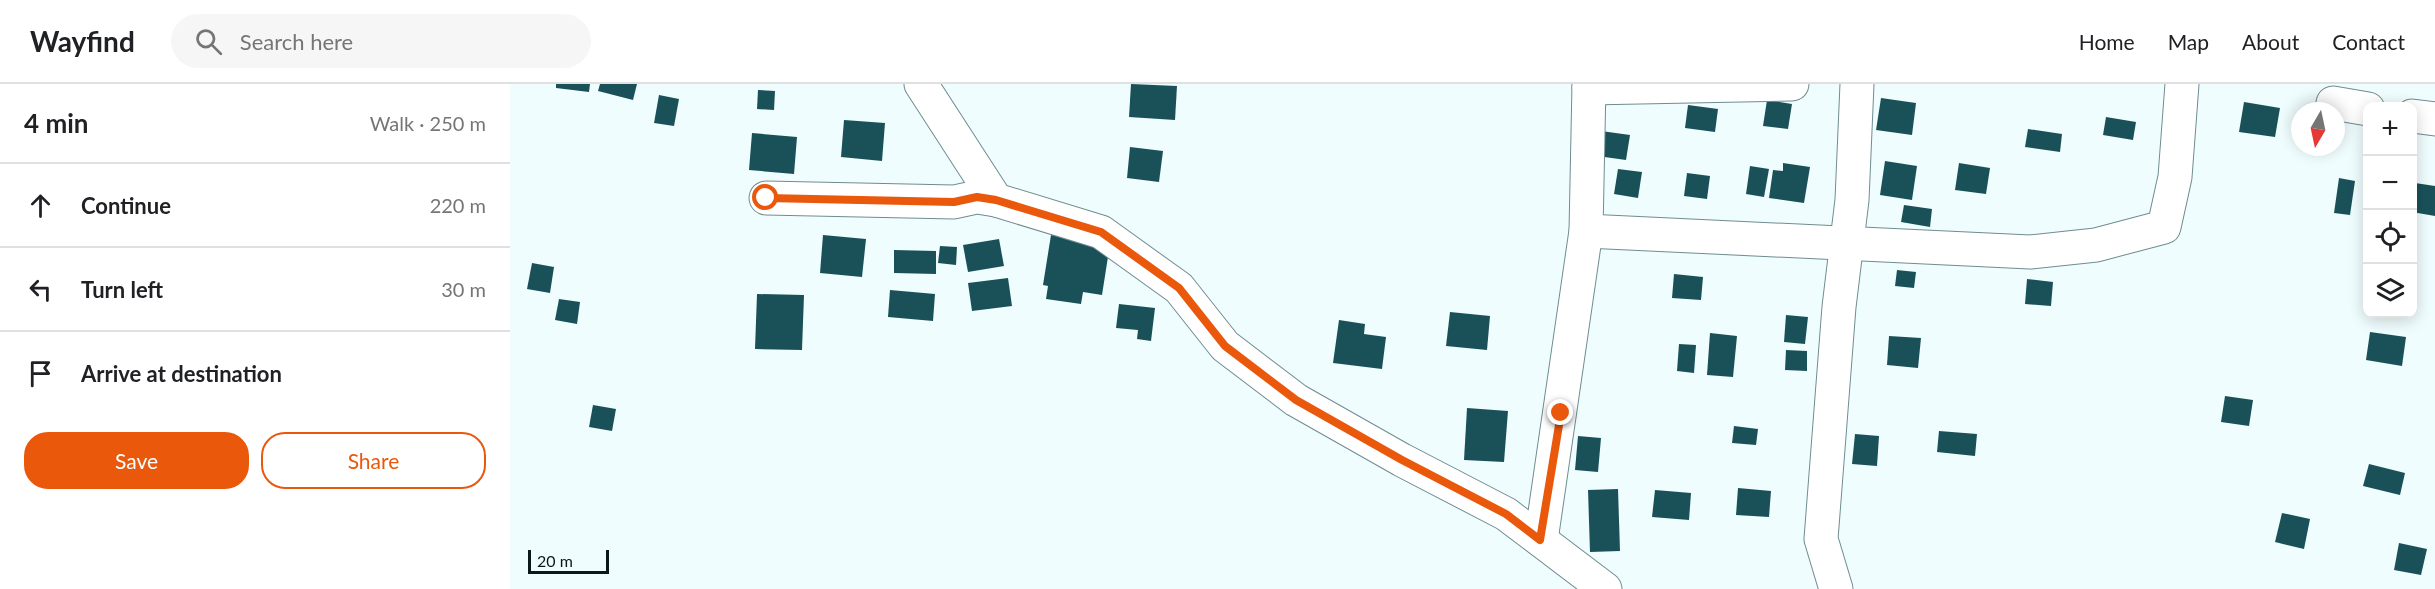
<!DOCTYPE html>
<meta charset="utf-8">
<style>
:root{--surface:#fff;--page:#f6f6f6;--text:#202124;--muted:#757577;--line:#e0e0e0;--accent:#ea580c}
body{margin:0;font-family:Lato,sans-serif;background:var(--page);color:var(--text)}
.controls{position:absolute;right:18px;top:18px;display:grid;overflow:hidden;border-radius:12px;box-shadow:0 3px 15px #0003}
.controls button{width:54px;height:54px;display:grid;place-items:center;padding:0;border:0;border-bottom:2px solid var(--line);background:var(--surface);color:var(--text);font:30px sans-serif}
.compass{position:absolute;left:1781px;top:18px;width:54px;height:54px;border-radius:50%;background:var(--surface);box-shadow:0 3px 15px #0003;rotate:189deg}
.scale{position:absolute;left:18px;bottom:15px;width:81px;box-sizing:border-box;padding-left:6px;border:3px solid #0c1719;border-top:0;font-size:16px;line-height:21px;white-space:nowrap;color:#0c1719;-webkit-text-stroke:4px #f0fdfe;paint-order:stroke}
.stop{position:absolute;width:18px;height:18px;margin:-14px;border:4px solid #ea580c;border-radius:50%;background:#fff}
.stop.end{background:#ea580c;border-color:#fff;box-shadow:0 2px 6px #0008}
.list{margin:0;padding:0;list-style:none}
h2{display:flex;justify-content:space-between;align-items:center;height:78px;margin:0;padding:0 24px;font-size:26px}
h2 small{font-size:20px;font-weight:400;color:var(--muted)}
.list li{display:grid;grid-template-columns:39px 1fr auto;gap:18px;align-items:center;box-sizing:border-box;height:84px;padding:0 24px;border-top:2px solid var(--line)}
.list b{display:block;font-size:22px;white-space:nowrap}
.list em{font-size:20px;font-style:normal;color:var(--muted)}
.actions{display:flex;gap:12px;padding:18px 24px}
.actions a{flex:1;padding:14px 0;border:2px solid var(--accent);border-radius:24px;text-align:center;font-size:21px;color:var(--accent)}
.actions .main{background:var(--accent);color:#fff}
.icon{flex:none;width:33px;height:33px;fill:none;stroke:currentColor;stroke-width:2;stroke-linecap:round;stroke-linejoin:round}
.map{position:relative;flex:none;width:1925px;height:505px;overflow:hidden}
header{display:flex;align-items:center;gap:36px;box-sizing:border-box;height:84px;padding:0 30px;background:var(--surface);border-bottom:2px solid var(--line)}
header strong{font-size:28px}
nav{display:flex;gap:33px;margin-inline-start:auto;font-size:21px}
.search{width:420px;height:54px;background:var(--page);display:flex;align-items:center;gap:15px;box-sizing:border-box;padding:0 21px;border-radius:33px;color:var(--muted);font-size:22px}
main{display:flex}
aside{flex:1;background:var(--surface)}
.map>svg:first-child{display:block}
</style>
<header>
<strong>Wayfind</strong>
<div class="search"><svg class="icon" aria-label="search" viewBox="0 0 24 24"><circle cx="10" cy="10" r="6"/><path d="M15 15l6 6"/></svg>Search here</div>
<nav><a>Home</a><a>Map</a><a>About</a><a>Contact</a></nav>
</header>
<main>
<aside>
<h2>4 min<small>Walk · 250 m</small></h2>
<ul class="list">
<li><svg class="icon" aria-label="ahead" viewBox="0 0 24 24"><path d="M12 20V5M6 11l6-6 6 6"/></svg><div><b>Continue</b></div><em>220 m</em></li>
<li><svg class="icon" aria-label="left" viewBox="0 0 24 24"><path d="M17 20v-9H6M10 6l-5 5 5 5"/></svg><div><b>Turn left</b></div><em>30 m</em></li>
<li><svg class="icon" aria-label="arrive" viewBox="0 0 24 24"><path d="M6 21V4h12l-3 4 3 4H6"/></svg><div><b>Arrive at destination</b></div></li>
</ul>
<div class="actions"><a class="main">Save</a><a>Share</a></div>
</aside>
<div class="map">
<svg width="1925" height="505" viewBox="0 0 1925 505">
<rect width="100%" height="100%" fill="#f0fdfe"/>
<g fill="#1a5158">
<path d="M46,0H80L79,8L46,4Z"/>
<path d="M90,0H127L123,16L88,7Z"/>
<path d="M621,0L667,2L665,36L619,33Z"/>
<path d="M248,6L265,7L264,26L247,25Z"/>
<path d="M149,11L169,15L164,42L144,39Z"/>
<path d="M1371,14L1406,19L1402,51L1366,46Z"/>
<path d="M1257,16L1282,20L1278,45L1253,42Z"/>
<path d="M1734,18L1770,24L1765,53L1729,48Z"/>
<path d="M1178,21L1208,25L1205,48L1175,44Z"/>
<path d="M1596,33L1626,38L1623,56L1593,51Z"/>
<path d="M334,36L375,39L372,77L331,73Z"/>
<path d="M1518,45L1552,50L1550,68L1515,63Z"/>
<path d="M1084,46L1120,51L1116,76L1080,71Z"/>
<path d="M242,49L287,53L284,90L239,86Z"/>
<path d="M620,63L653,67L649,98L617,94Z"/>
<path d="M1375,77L1407,82L1402,116L1370,111Z"/>
<path d="M1273,79L1300,83L1294,119L1259,114L1263,86L1273,87Z"/>
<path d="M1449,79L1480,84L1476,110L1445,106Z"/>
<path d="M1240,82L1259,85L1254,113L1236,110Z"/>
<path d="M1108,85L1132,88L1128,114L1104,110Z"/>
<path d="M1177,89L1200,92L1197,115L1174,112Z"/>
<path d="M1829,94L1845,97L1840,131L1824,129Z"/>
<path d="M1905,99L1925,102V132L1902,128Z"/>
<path d="M1394,121L1422,125L1420,143L1391,138Z"/>
<path d="M313,151L356,155L352,193L310,189Z"/>
<path d="M541,151L600,160L592,211L573,208L571,220L536,215L538,202L533,201Z"/>
<path d="M489,155L494,182L458,188L453,161Z"/>
<path d="M430,162L447,163L446,181L428,179Z"/>
<path d="M384,166L426,167V190L384,189Z"/>
<path d="M22,179L44,183L40,209L17,205Z"/>
<path d="M1387,186L1406,188L1404,204L1385,202Z"/>
<path d="M1164,190L1193,193L1191,216L1162,214Z"/>
<path d="M498,194L502,222L462,227L458,199Z"/>
<path d="M1517,195L1543,198L1541,222L1515,220Z"/>
<path d="M380,206L425,210L423,237L378,233Z"/>
<path d="M247,210L294,211L292,266L245,265Z"/>
<path d="M49,215L70,218L67,240L45,236Z"/>
<path d="M609,220L645,224L641,257L627,255L628,246L606,244Z"/>
<path d="M940,228L980,232L977,266L936,262Z"/>
<path d="M1276,231L1298,233L1295,260L1274,258Z"/>
<path d="M829,236L855,240L854,250L876,253L872,285L823,279Z"/>
<path d="M1860,248L1896,253L1892,282L1856,276Z"/>
<path d="M1200,249L1227,252L1223,293L1197,291Z"/>
<path d="M1379,252L1411,254L1408,284L1377,281Z"/>
<path d="M1169,260L1186,261L1184,289L1167,287Z"/>
<path d="M1276,266L1297,267V287L1275,286Z"/>
<path d="M1715,312L1743,316L1739,342L1711,338Z"/>
<path d="M83,321L106,325L102,347L79,343Z"/>
<path d="M957,324L998,327L994,378L954,376Z"/>
<path d="M1224,342L1248,345L1246,361L1222,359Z"/>
<path d="M1429,347L1467,350L1465,372L1427,368Z"/>
<path d="M1345,350L1369,352L1367,382L1342,380Z"/>
<path d="M1068,352L1091,354L1088,388L1065,386Z"/>
<path d="M1859,380L1895,389L1890,411L1853,402Z"/>
<path d="M1228,404L1261,407L1259,433L1226,431Z"/>
<path d="M1108,405L1110,467L1080,468L1078,406Z"/>
<path d="M1145,406L1181,409L1179,436L1142,433Z"/>
<path d="M1772,429L1800,435L1794,465L1765,458Z"/>
<path d="M1889,459L1917,465L1911,491L1884,486Z"/>
</g>
<g fill="none" stroke-linecap="round" stroke-linejoin="round">
<defs>
<g id="minor">
<path d="M411,0L486,116L591,148L669,204L715,262L786,316L892,376L996,430L1095,505"/>
<path d="M1079,4L1282,0"/>
<path d="M1823,19L1858,25"/>
<path d="M1902,32L1925,35"/>
<path d="M256,114L444,118L467,113L486,116"/>
<path d="M1076,147L1520,168L1586,161L1654,143L1665,93L1672,0"/>
<path d="M1031,456L1076,147L1079,0"/>
<path d="M1326,505L1311,455L1329,223L1342,116L1347,0"/>
</g>
</defs>
<use href="#minor" stroke="#6f8c90" stroke-width="35"/>
<use href="#minor" stroke="#fff" stroke-width="33"/>
</g>
<g fill="none" stroke-linecap="round" stroke-linejoin="round">
<path stroke="#ea580c" stroke-width="8" d="M256,114L444,118L467,113L486,116L591,148L669,204L715,262L786,316L892,376L996,430L1030,456L1051,329"/>
</g>
</svg>
<div class="controls">
<button>+</button>
<button>−</button>
<button><svg class="icon" aria-label="locate" viewBox="0 0 24 24"><circle cx="12" cy="12" r="6"/><path d="M12 2v4M12 18v4M2 12h4M18 12h4"/></svg></button>
<button><svg class="icon" aria-label="layers" viewBox="0 0 24 24"><path d="M12 4l9 5-9 5-9-5zM3 14l9 5 9-5"/></svg></button>
</div>
<svg class="compass" viewBox="-18 -18 36 36"><path d="M0-13l5 13h-10z" fill="#e53935"/><path d="M0 13l5-13h-10z" fill="#757577"/></svg>
<div class="scale">20 m</div>
<div class="stop" style="left:256px;top:114px"></div>
<div class="stop end" style="left:1051px;top:329px"></div>
</div>
</main>
